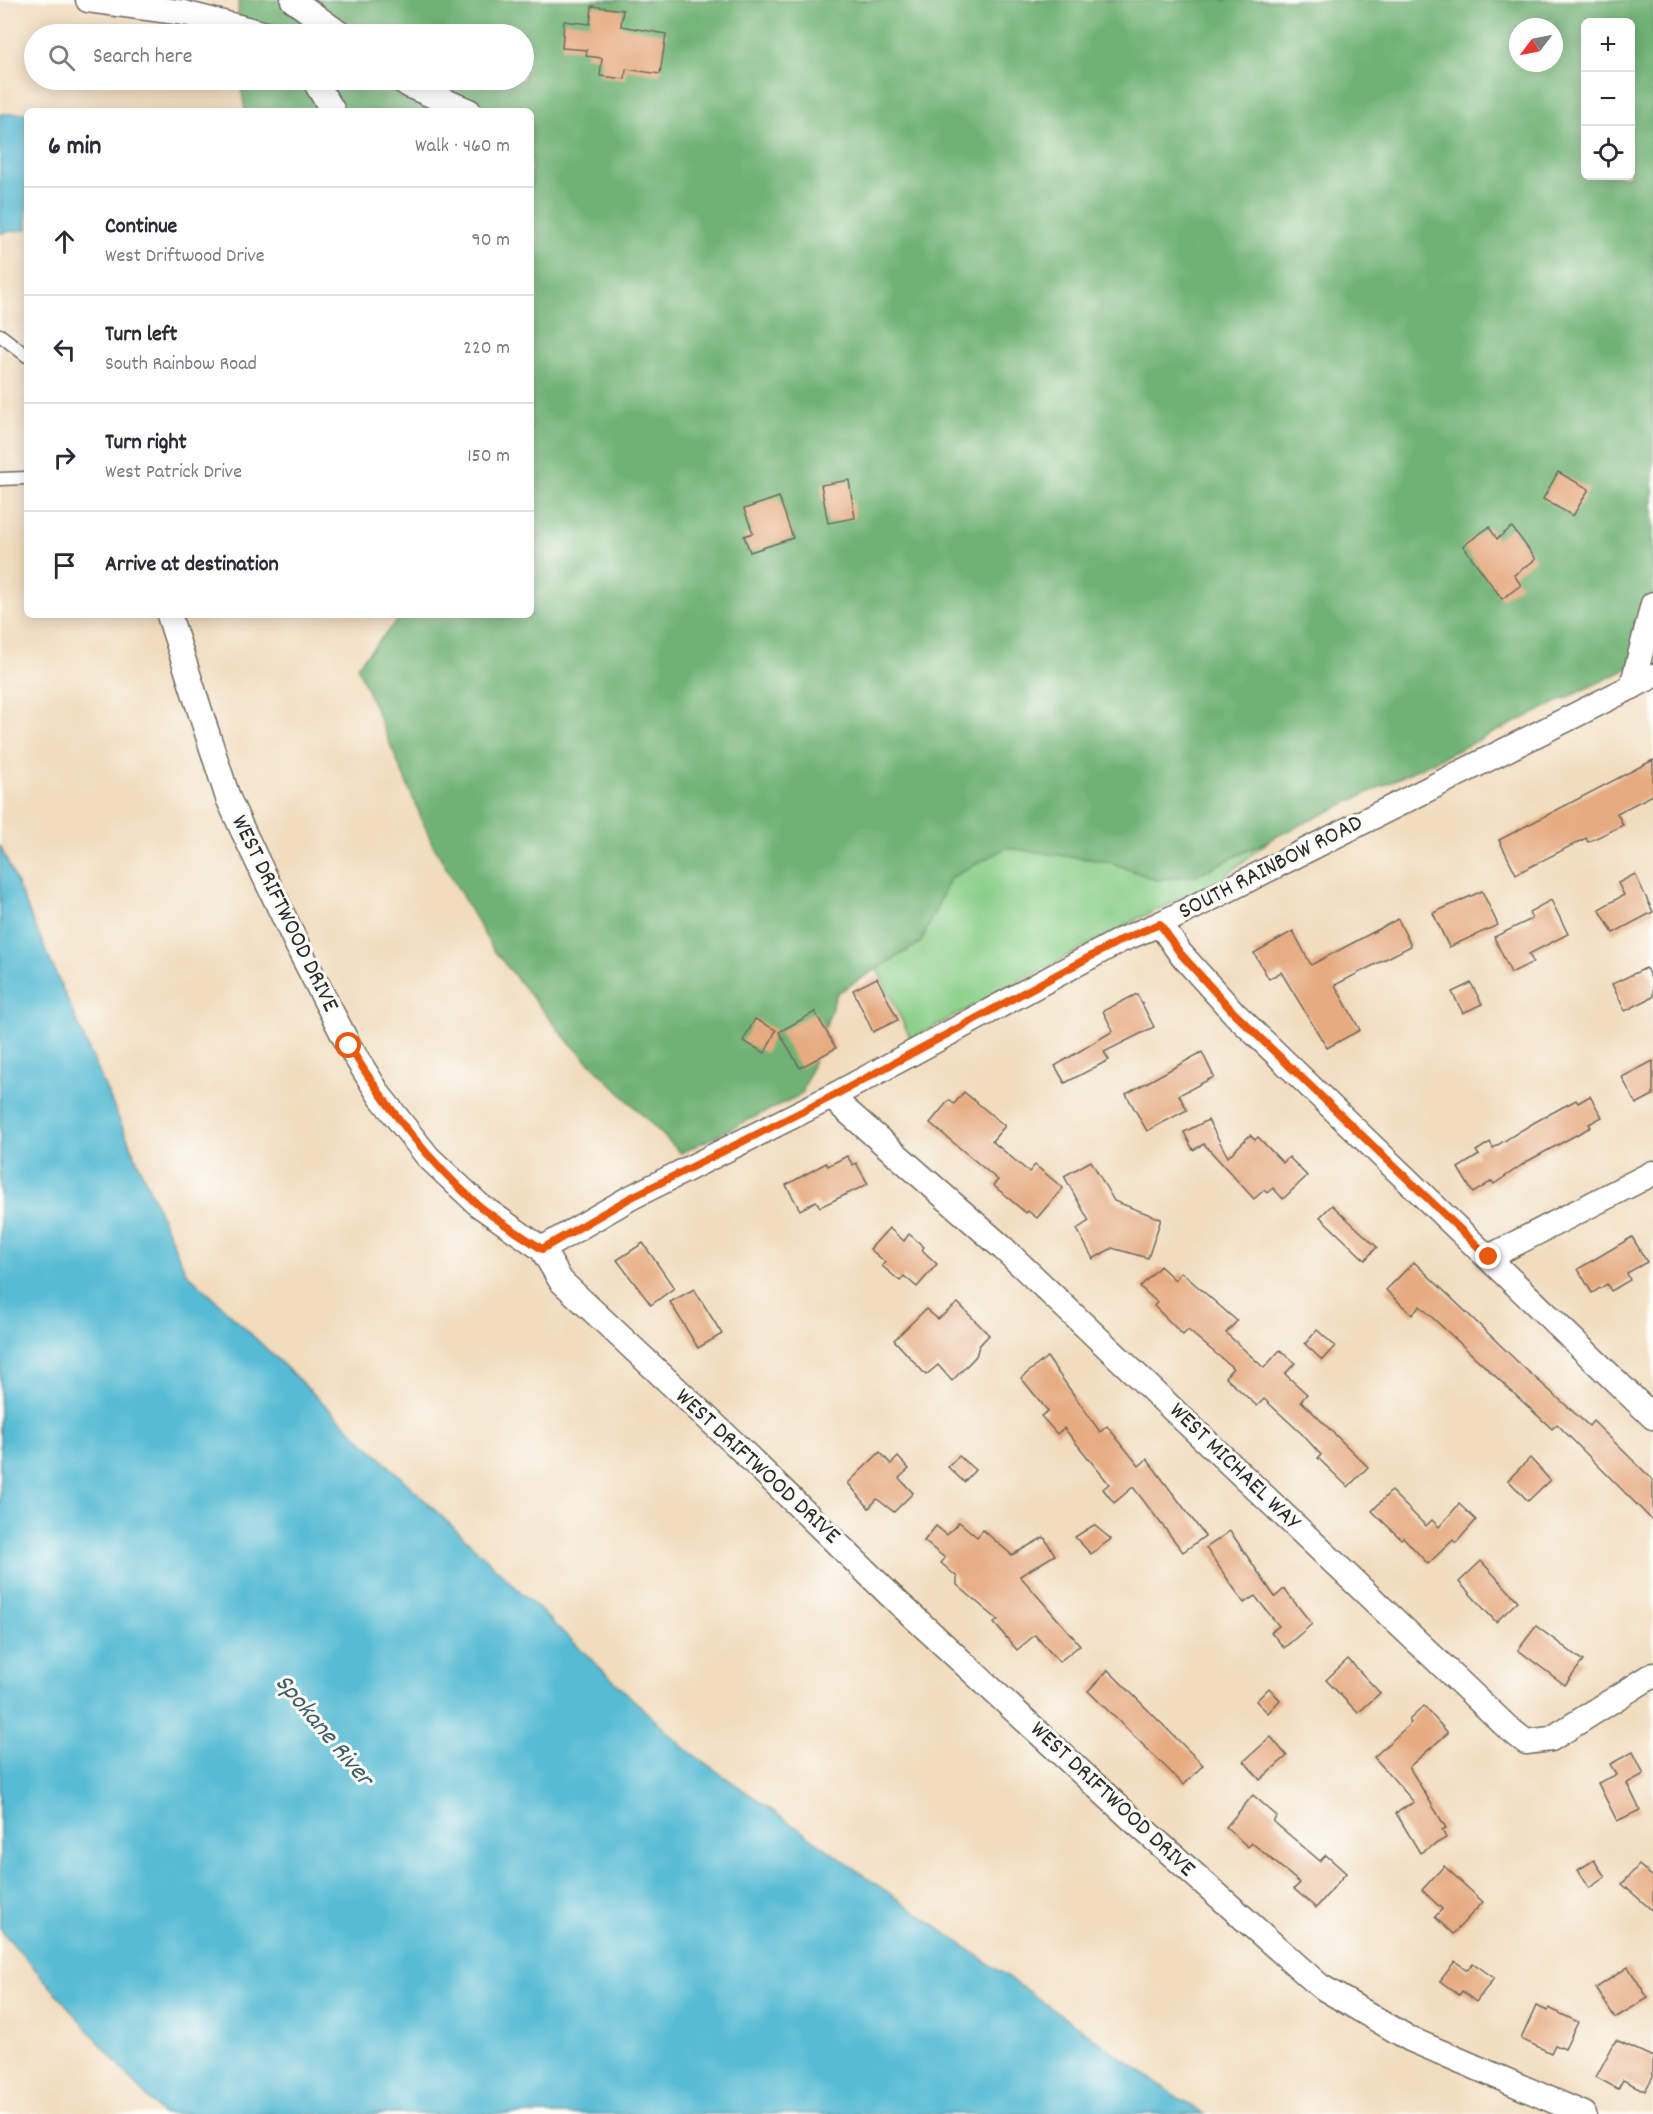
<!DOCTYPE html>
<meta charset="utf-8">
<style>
:root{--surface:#fff;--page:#f7f7f7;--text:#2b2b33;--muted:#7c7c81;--line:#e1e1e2}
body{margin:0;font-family:Dekko,sans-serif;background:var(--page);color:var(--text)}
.controls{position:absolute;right:18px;top:18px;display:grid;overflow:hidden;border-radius:9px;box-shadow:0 3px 15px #0003}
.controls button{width:54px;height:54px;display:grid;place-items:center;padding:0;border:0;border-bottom:2px solid var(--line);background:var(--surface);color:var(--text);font:30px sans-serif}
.compass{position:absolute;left:1509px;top:18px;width:54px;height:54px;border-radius:50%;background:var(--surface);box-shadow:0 3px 15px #0003;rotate:238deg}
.stop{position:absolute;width:18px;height:18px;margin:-14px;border:4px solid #ea580c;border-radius:50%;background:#fff}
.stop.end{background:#ea580c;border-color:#fff;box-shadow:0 2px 6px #0008}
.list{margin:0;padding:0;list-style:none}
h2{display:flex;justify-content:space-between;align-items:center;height:78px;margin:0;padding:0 24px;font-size:26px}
h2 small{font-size:20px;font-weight:400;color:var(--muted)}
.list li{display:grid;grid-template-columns:39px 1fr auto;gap:18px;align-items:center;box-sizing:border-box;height:108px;padding:0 24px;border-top:2px solid var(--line)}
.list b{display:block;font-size:22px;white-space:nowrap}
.list p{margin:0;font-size:20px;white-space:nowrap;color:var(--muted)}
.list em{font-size:20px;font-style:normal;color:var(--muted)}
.icon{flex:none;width:33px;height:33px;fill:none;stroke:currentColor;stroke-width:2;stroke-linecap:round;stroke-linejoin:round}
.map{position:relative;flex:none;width:1653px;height:2114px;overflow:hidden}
.search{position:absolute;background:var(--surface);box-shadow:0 3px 15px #0003;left:24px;top:24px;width:510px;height:66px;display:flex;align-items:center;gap:15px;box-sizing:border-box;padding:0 21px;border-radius:33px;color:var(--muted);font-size:22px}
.panel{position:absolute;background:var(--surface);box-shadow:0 3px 15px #0003;left:24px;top:108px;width:510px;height:510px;border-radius:9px}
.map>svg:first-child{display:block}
</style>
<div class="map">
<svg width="1653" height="2114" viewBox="0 0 1653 2114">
<rect width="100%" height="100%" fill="#fdfcf7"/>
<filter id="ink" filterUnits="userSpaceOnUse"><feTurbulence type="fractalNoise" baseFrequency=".0167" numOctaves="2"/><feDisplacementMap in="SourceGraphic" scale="12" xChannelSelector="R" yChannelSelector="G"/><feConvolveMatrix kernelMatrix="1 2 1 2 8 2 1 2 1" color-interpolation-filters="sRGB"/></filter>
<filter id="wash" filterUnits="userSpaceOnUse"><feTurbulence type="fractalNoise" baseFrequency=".008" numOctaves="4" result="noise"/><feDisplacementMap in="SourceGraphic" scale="24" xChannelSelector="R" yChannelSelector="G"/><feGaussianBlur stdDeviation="1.35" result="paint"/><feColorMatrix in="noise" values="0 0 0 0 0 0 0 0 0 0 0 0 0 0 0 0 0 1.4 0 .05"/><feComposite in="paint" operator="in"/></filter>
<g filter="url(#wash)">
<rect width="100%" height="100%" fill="#f1dcbd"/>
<path fill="#8acf89" stroke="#5a7d5a" stroke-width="1.5" d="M1270,840L1216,883L1139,918L911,1039L877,969L921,942L950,878L1006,847L1110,862L1156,880L1196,875Z"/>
<path fill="#6fb275" stroke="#4d6e50" stroke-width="1.5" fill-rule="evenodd" d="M238,0H1653V647L1650,658L1196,875L1156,880L1110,862L1006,848L950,878L921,942L837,993L802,1094L681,1153L566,1039L492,948L432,843L357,666L402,615H531V111H245L240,80H524V34H239ZM1586,22H1630V176H1586ZM1518,27H1554V63H1518Z"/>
<g fill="#56bbd4" stroke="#407380" stroke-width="1.5">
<path d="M27,113V229L0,233V114Z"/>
<path d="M0,845L185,1271L684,1748L1180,2099L1205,2114H162L0,1929Z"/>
</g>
<g id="blocks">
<g fill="#e6ab81">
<path d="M592,6L623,10L621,26L666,34L660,74L626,69L625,79L600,76L602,58L586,56L587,50L562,48L564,21L590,24Z"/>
<path d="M1558,472L1589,489L1573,516L1543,499Z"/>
<path d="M849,480L855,518L828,523L821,485Z"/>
<path d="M779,497L793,538L750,552L744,536L753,533L744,509Z"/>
<path d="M1489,527L1497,539L1512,527L1536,559L1514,575L1521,585L1502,599L1463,546Z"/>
<path d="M1653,760V795L1617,813L1623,825L1588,842L1586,838L1516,874L1499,840Z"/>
<path d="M1635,874L1653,912L1613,933L1599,909L1624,895L1618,883Z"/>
<path d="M1482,891L1498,925L1449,947L1433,913Z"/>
<path d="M1551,900L1568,934L1529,954L1533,962L1511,973L1494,937L1532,919L1529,912Z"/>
<path d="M1398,919L1411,946L1335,985L1360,1030L1327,1048L1281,972L1269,979L1254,953L1293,931L1311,965Z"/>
<path d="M1646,968L1653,983V997L1625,1011L1612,984Z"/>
<path d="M877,978L898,1020L873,1032L853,990Z"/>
<path d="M1471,983L1482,1004L1463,1013L1452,992Z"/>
<path d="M1137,994L1154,1027L1104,1052L1109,1060L1065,1083L1055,1066L1113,1031L1103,1011Z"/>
<path d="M815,1012L836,1048L800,1068L779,1032Z"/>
<path d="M755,1019L776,1030L765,1053L743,1041Z"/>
<path d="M1202,1052L1214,1077L1179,1095L1187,1110L1147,1131L1126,1094Z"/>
<path d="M1653,1061V1095L1636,1104L1622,1077Z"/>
<path d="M964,1092L1005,1126L992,1141L1029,1172L1035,1165L1063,1188L1037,1218L1028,1211L1026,1213L993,1185L998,1180L930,1123L949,1100L954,1104Z"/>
<path d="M1590,1096L1602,1117L1589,1124L1591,1127L1528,1161L1494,1184L1492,1181L1473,1193L1458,1168L1479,1155L1476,1151L1490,1142L1493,1148L1535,1122L1576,1100L1578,1103Z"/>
<path d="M1208,1120L1228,1157L1250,1135L1255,1140L1258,1137L1283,1163L1289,1157L1307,1176L1283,1199L1273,1188L1267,1193L1264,1190L1254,1199L1204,1144L1193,1150L1184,1132Z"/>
<path d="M847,1156L853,1165L856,1163L868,1184L820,1207L816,1201L800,1210L786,1185L826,1163L828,1166Z"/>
<path d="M1091,1161L1114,1201L1161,1219L1148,1258L1112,1248L1093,1259L1077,1229L1089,1221L1064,1176Z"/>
<path d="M1332,1205L1377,1247L1365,1260L1320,1217Z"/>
<path d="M889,1228L904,1241L909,1234L924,1247L922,1250L937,1264L917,1287L904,1276L900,1281L882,1266L885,1262L870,1249Z"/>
<path d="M1632,1237L1647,1262L1627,1273L1630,1280L1611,1291L1607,1284L1592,1293L1578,1269Z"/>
<path d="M643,1243L674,1288L651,1305L617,1260Z"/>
<path d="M1414,1262L1520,1364L1589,1426L1593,1421L1653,1480V1521L1557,1424L1552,1429L1420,1306L1412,1315L1386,1290Z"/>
<path d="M1160,1266L1175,1280L1181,1272L1237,1321L1226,1333L1264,1368L1280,1350L1295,1363L1285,1374L1307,1394L1301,1401L1368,1467L1348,1487L1318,1458L1321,1455L1302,1434L1264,1399L1257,1406L1225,1377L1233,1368L1188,1330L1183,1335L1154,1306L1157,1302L1140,1287Z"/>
<path d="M694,1289L722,1334L698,1348L670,1302Z"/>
<path d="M958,1303L989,1335L979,1346L976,1356L952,1381L938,1365L926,1375L894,1340L926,1309L938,1319Z"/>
<path d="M1317,1330L1335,1346L1322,1360L1305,1344Z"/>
<path d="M1047,1357L1100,1432L1107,1426L1139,1466L1147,1459L1205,1536L1183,1552L1133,1487L1114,1503L1103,1489L1109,1484L1064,1428L1057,1434L1041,1416L1048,1411L1021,1378Z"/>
<path d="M880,1452L891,1464L898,1457L909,1469L899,1478L913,1493L894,1512L877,1499L869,1508L848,1483Z"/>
<path d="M959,1456L975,1470L964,1482L948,1467Z"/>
<path d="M1530,1458L1550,1480L1528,1501L1508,1480Z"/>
<path d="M1391,1491L1426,1526L1432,1520L1439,1527L1459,1504L1476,1520L1456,1543L1453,1540L1428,1564L1403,1537L1401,1539L1372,1511Z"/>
<path d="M959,1522L977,1537L983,1530L1012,1555L1044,1537L1055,1555L1020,1576L1080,1645L1059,1662L1035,1635L1017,1650L994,1623L998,1620L957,1585V1577L941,1563L945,1558L924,1541L936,1526L947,1535Z"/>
<path d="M1094,1525L1111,1539L1091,1554L1075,1537Z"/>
<path d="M1230,1531L1275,1597L1284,1589L1312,1624L1284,1648L1271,1632L1279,1626L1255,1596L1244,1603L1206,1548Z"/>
<path d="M1481,1561L1518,1601L1496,1622L1459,1582Z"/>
<path d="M1536,1626L1583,1661L1565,1685L1518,1650Z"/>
<path d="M1348,1659L1380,1693L1358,1713L1326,1680Z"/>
<path d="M1108,1670L1203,1765L1184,1785L1088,1691Z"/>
<path d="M1269,1688L1280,1700L1268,1713L1256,1701Z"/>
<path d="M1424,1706L1448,1733L1409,1767L1446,1828L1442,1830L1446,1838L1420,1853L1396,1813L1414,1802L1374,1757L1411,1723L1409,1720Z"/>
<path d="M1271,1737L1287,1756L1260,1780L1244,1761Z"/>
<path d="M1633,1752L1644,1774L1627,1783L1640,1810L1617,1821L1598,1783L1616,1775L1610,1764Z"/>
<path d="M1253,1795L1277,1816L1273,1821L1320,1861L1326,1855L1346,1873L1316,1908L1294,1889L1300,1883L1252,1843L1248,1847L1226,1827Z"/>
<path d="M1594,1860L1605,1877L1589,1888L1578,1870Z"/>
<path d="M1639,1865L1653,1877V1911L1622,1884Z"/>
<path d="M1444,1866L1483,1902L1453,1934L1435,1917L1442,1909L1422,1890Z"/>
<path d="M1455,1961L1467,1970L1473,1963L1494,1978L1476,2002L1462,1991L1459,1995L1440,1981Z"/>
<path d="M1628,1967L1648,1998L1615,2018L1596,1988Z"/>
<path d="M1536,2006L1548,2011L1549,2008L1578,2022L1565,2049L1555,2045L1551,2053L1521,2039Z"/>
<path d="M1616,2040L1653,2057V2076L1645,2091L1623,2080L1618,2089L1596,2077Z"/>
</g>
</g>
</g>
<g filter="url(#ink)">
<use href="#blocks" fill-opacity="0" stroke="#70695e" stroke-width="1.5"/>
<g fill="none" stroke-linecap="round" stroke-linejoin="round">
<defs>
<g id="service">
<path d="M0,335L27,356"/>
<path d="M0,479L27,478"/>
</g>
<g id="minor">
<path d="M88,0L184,13L266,34"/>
<path d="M293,0L340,34"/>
<path d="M314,80L333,111"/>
<path d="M401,80L410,86L469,111"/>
<path d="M169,615L228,798L243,831L301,953L349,1046L380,1096L428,1157L479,1205L542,1249L561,1281L733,1442L891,1596L1134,1821L1320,1986L1410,2039L1584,2114"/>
<path d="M1632,687L1653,604"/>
<path d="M1160,924L1180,953L1234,1013L1653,1417"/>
<path d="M831,1097L1004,1249L1507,1727L1526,1742L1551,1739L1653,1675"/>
<path d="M542,1249L630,1198L831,1097L1121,940L1160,924L1653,676"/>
<path d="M1489,1257L1653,1173"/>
</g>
</defs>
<use href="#service" stroke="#70695e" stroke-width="15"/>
<use href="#minor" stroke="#70695e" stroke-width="27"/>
<use href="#service" stroke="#fff" stroke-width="12"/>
<use href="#minor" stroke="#fff" stroke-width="24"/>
</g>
</g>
<g fill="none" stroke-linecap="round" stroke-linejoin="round" filter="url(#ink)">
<path stroke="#ea580c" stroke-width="8" d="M349,1046C385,1105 425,1158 477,1204C497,1221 520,1234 542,1249L630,1198L831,1097L1121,940L1160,924L1180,953L1234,1013L1489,1257"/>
</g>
<g text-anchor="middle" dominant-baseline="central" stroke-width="6" stroke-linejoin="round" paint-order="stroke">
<g font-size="24" fill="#2b2b2b" stroke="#fdfcf7">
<text transform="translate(1271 868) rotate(-27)">SOUTH RAINBOW ROAD</text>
<text transform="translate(284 914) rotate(64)">WEST DRIFTWOOD DRIVE</text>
<text transform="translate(757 1467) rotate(43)">WEST DRIFTWOOD DRIVE</text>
<text transform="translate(1234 1467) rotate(44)">WEST MICHAEL WAY</text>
<text transform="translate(1112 1800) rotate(43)">WEST DRIFTWOOD DRIVE</text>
</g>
<g font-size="26" font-style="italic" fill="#3a5d66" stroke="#fdfcf7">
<text transform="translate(323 1731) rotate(50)">Spokane River</text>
</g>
</g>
</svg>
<div class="controls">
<button>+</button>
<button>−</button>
<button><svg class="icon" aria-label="locate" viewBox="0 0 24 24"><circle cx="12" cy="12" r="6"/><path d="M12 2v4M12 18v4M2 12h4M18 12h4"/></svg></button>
</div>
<svg class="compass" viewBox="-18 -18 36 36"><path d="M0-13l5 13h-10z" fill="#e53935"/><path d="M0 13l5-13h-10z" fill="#7c7c81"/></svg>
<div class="stop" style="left:349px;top:1046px"></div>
<div class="stop end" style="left:1489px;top:1257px"></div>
<div class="search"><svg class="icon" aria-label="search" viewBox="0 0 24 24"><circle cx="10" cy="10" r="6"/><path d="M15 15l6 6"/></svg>Search here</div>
<section class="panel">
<h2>6 min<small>Walk · 460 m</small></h2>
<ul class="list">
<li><svg class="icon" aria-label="ahead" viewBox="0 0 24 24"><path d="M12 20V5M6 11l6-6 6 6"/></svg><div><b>Continue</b><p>West Driftwood Drive</p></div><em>90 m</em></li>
<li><svg class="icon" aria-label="left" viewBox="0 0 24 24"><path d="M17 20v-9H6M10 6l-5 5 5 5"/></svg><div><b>Turn left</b><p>South Rainbow Road</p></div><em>220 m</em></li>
<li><svg class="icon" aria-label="right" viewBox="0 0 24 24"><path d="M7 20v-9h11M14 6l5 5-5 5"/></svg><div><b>Turn right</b><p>West Patrick Drive</p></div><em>150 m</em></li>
<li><svg class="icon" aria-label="arrive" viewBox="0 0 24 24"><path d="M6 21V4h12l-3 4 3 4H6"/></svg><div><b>Arrive at destination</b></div></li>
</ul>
</section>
</div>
